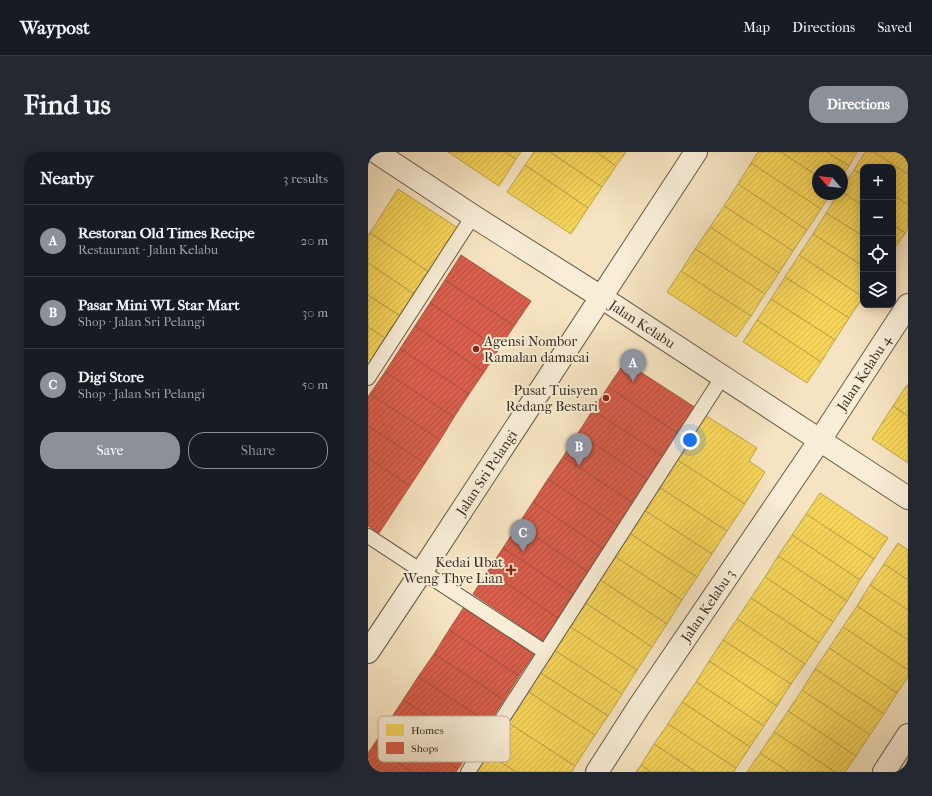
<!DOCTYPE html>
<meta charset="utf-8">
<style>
:root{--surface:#171b24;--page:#242831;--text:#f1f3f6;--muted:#9ea1a6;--line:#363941;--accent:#8c9099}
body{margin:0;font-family:"IM FELL French Canon",serif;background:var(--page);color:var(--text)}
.controls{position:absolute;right:12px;top:12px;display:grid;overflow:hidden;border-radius:8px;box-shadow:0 2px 10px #0003}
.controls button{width:36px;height:36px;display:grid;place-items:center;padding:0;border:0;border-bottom:1px solid var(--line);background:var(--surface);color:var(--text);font:20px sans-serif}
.compass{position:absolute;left:444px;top:12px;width:36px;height:36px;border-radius:50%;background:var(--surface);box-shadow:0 2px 10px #0003;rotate:298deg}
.you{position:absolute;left:322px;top:288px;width:14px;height:14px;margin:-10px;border:3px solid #fff;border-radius:50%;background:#1a73e8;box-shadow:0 0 0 6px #1a73e833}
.badge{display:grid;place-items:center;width:26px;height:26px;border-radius:50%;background:var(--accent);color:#fff;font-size:13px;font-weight:700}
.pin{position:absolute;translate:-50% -33px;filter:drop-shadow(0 1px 2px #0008)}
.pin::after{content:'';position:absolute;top:21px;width:14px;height:12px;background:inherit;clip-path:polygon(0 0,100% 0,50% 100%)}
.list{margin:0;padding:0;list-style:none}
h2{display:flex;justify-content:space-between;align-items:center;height:52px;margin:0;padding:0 16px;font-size:17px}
h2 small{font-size:13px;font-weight:400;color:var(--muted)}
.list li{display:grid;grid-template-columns:26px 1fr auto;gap:12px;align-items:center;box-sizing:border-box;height:72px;padding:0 16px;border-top:1px solid var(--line)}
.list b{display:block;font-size:15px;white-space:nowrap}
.list p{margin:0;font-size:13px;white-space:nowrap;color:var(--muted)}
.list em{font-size:13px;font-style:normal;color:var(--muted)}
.actions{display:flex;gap:8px;padding:12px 16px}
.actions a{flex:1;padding:9px 0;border:1px solid var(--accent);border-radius:16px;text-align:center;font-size:14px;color:var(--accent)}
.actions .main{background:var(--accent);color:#fff}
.icon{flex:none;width:22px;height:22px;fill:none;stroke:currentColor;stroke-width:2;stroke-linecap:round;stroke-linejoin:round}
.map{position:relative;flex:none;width:540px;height:620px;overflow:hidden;border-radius:16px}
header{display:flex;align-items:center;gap:24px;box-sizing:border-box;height:56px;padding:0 20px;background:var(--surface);border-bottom:1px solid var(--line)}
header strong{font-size:19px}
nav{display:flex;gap:22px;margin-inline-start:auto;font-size:14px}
.intro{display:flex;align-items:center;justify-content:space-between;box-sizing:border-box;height:96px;padding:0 24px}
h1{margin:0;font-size:28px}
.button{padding:10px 18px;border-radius:16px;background:var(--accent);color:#fff;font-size:14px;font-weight:700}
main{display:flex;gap:24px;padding:0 24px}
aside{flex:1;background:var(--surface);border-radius:16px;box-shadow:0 2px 10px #0003}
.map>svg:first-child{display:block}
</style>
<header>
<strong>Waypost</strong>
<nav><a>Map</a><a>Directions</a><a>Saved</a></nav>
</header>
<div class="intro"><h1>Find us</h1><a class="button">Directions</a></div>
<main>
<aside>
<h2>Nearby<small>3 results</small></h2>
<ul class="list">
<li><span class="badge">A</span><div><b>Restoran Old Times Recipe</b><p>Restaurant · Jalan Kelabu</p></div><em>20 m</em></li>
<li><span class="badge">B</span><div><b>Pasar Mini WL Star Mart</b><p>Shop · Jalan Sri Pelangi</p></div><em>30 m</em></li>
<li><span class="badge">C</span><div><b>Digi Store</b><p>Shop · Jalan Sri Pelangi</p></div><em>50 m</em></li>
</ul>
<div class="actions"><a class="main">Save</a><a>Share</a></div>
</aside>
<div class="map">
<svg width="540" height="620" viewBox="0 0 540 620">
<defs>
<pattern id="homes-hatch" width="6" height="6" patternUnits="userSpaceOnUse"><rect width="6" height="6" fill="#f6d55c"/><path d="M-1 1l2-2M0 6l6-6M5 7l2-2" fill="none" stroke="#d4b750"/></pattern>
<pattern id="shops-hatch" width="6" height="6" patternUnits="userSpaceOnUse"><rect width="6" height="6" fill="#d6604d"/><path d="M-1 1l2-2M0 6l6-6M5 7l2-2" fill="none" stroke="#af5040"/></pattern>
</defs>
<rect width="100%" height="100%" fill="#f5e3c1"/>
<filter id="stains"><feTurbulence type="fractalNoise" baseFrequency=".005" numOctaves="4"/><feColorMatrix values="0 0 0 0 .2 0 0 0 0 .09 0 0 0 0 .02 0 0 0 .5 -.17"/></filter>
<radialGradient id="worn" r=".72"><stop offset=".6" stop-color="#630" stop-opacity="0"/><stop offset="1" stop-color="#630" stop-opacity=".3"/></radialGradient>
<g fill="url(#homes-hatch)" stroke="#bda34a">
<path d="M80,0H137L148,7L131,34Z"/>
<path d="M137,0H153L148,7Z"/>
<path d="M166,0H182L234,35L220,56L157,13Z"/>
<path d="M182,0H228L248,14L234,35Z"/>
<path d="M228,0H258L248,14Z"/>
<path d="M390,0H413L450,24V42H462L453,57L383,11Z"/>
<path d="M413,0H459L481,14L474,24V18H450V24Z"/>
<path d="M459,0H489L481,14Z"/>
<path d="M497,0H506L540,22V53L525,43V15H495V23L486,18Z"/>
<path d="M506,0H540V22Z"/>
<path d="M383,11L453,57L439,78L370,32Z"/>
<path d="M157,13L220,56L203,82L139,40Z"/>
<path d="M486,18L495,23V54L474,40V36Z"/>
<path d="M370,32L439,78L425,99L356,54Z"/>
<path d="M30,37L90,76L61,120L2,81Z"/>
<path d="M474,40L495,54V84L458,61L470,42H474Z"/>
<path d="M525,43L540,53V75L537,81L525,73Z"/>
<path d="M356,54L425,99L411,121L342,75Z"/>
<path d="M458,61L495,84V114L445,82Z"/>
<path d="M525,73L537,81L525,99Z"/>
<path d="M342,75L411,121L397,142L327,97Z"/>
<path d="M2,81L61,120L46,142L0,111V83Z"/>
<path d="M445,82L495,114V145L431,103Z"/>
<path d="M327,97L397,142L383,164L313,119Z"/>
<path d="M431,103L495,145L481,166L417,125Z"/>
<path d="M0,111L46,142L32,164L0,143Z"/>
<path d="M313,119L383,164L368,185L299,140Z"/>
<path d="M417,125L481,166L467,188L403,147Z"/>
<path d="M0,143L32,164L17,186L0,175Z"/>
<path d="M403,147L467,188L453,210L389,168Z"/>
<path d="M389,168L453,210L439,231L375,190Z"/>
<path d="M0,175L17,186L3,209L0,207Z"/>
<path d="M539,233H540V264L525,254Z"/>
<path d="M525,254L540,264V311L504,287Z"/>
<path d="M337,263L389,296L381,309L397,320L377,352L308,307Z"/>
<path d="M308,307L377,352L359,379L291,335Z"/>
<path d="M291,335L359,379L344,402L276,358Z"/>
<path d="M452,341L520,386L506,407L438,362Z"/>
<path d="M276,358L344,402L329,425L261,381Z"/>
<path d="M438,362L506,407L492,428L424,383Z"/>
<path d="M261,381L329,425L314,448L246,404Z"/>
<path d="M424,383L492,428L479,449L410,404Z"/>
<path d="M530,391L540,398V428L516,412Z"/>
<path d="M246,404L314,448L299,472L231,427Z"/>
<path d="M410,404L479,449L465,470L397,425Z"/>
<path d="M516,412L540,428V458L502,433Z"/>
<path d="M397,425L465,470L451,491L383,446Z"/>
<path d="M231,427L299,472L284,495L216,450Z"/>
<path d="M502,433L540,458V488L489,454Z"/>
<path d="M383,446L451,491L437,512L369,467Z"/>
<path d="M216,450L284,495L269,518L201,474Z"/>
<path d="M489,454L540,488V518L475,475Z"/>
<path d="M369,467L437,512L423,532L355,488Z"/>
<path d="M201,474L269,518L254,542L186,498Z"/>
<path d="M475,475L540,518V525L529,541L461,496Z"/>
<path d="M355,488L423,532L409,554L341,509Z"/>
<path d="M461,496L529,541L516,562L447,517Z"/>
<path d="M186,498L254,542L240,564L171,520Z"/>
<path d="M341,509L409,554L396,574L328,530Z"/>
<path d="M447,517L516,562L502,583L434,538Z"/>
<path d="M171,520L240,564L227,583L159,539Z"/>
<path d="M328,530L396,574L382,595L314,550Z"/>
<path d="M434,538L502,583L488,604L420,559Z"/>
<path d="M159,539L227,583L207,614L139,570Z"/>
<path d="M314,550L382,595L368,616L300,572Z"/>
<path d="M420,559L488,604L477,620H467L406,580Z"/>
<path d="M139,570L207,614L204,620H148L119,601Z"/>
<path d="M300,572L368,616L366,620H328L286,592Z"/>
<path d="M406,580L467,620H421L392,601Z"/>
<path d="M286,592L328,620H283L273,613Z"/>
<path d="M119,601L148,620H107Z"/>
<path d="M392,601L421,620H379Z"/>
<path d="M273,613L283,620H268Z"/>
</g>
<g fill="url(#shops-hatch)" stroke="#a75140">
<path d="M93,103L163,149L146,174L77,128Z"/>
<path d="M77,128L146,174L131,197L62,151Z"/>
<path d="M62,151L131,197L116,220L47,174Z"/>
<path d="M47,174L116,220L101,242L32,197Z"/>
<path d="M32,197L101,242L86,265L17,220Z"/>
<path d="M257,210L328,256L311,282L240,235Z"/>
<path d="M17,220L86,265L72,288L2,242Z"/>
<path d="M240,235L311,282L296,305L225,258Z"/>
<path d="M2,242L72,288L57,311L0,274V245Z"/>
<path d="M225,258L296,305L280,328L210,281Z"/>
<path d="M0,274L57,311L42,334L0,306Z"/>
<path d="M210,281L280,328L265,351L195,305Z"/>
<path d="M195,305L265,351L250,374L180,327Z"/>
<path d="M0,306L42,334L11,381L0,374Z"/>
<path d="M180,327L250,374L235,397L165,350Z"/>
<path d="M165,350L235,397L220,420L150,373Z"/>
<path d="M150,373L220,420L205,442L135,396Z"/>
<path d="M135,396L205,442L190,466L120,419Z"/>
<path d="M120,419L190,466L175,489L105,442Z"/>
<path d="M96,455L166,502L151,524L81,478Z"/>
<path d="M81,478L151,524L136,548L66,502Z"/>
<path d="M66,502L136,548L121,571L50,525Z"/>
<path d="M50,525L121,571L106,594L35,548Z"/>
<path d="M35,548L106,594L90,617L20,571Z"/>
<path d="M20,571L90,617L88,620H44L5,594Z"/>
<path d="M5,594L44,620H0V601Z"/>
</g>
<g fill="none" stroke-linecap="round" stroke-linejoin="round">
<defs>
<g id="service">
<path d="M0,226L105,64"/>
<path d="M0,384L177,500"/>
<path d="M100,620L355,224"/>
</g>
<g id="minor">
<path id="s1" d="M8,0L105,64L233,145L540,346"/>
<path id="s2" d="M0,500L54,419L328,0"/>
<path id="s3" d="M229,620L270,556L452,288L540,153"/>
<path d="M516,620L540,583"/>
</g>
</defs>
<use href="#service" stroke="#685a48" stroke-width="16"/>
<use href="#minor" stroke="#685a48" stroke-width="24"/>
<use href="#service" stroke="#f8edd7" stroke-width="14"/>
<use href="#minor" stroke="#f8edd7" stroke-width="22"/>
</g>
<g fill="#8f2418" stroke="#f8edd7" stroke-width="1.5">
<circle cx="108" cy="197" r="4"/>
<circle cx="238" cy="246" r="4"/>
<path d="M141 412h4v4h4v4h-4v4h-4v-4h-4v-4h4z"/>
</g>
<g text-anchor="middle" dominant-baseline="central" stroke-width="4" stroke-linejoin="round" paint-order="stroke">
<g font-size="14" fill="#392d20" stroke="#f8edd7">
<text stroke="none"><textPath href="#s1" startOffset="317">Jalan Kelabu</textPath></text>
<text stroke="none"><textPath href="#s3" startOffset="480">Jalan Kelabu 4</textPath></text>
<text stroke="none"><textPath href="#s2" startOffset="215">Jalan Sri Pelangi</textPath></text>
<text stroke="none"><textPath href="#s3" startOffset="200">Jalan Kelabu 3</textPath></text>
</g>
<g font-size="14" fill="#392d20" stroke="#f8edd7" text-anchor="end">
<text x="116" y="189" text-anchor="start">Agensi Nombor<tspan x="116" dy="16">Ramalan damacai</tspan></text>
<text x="230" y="238">Pusat Tuisyen<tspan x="230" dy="16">Redang Bestari</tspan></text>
<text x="135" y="410">Kedai Ubat<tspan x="135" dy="16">Weng Thye Lian</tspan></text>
</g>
</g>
<rect x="10" y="564" width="132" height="46" rx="6" fill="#f8edd7" stroke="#bfb3a0" stroke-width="1"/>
<rect x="18" y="572" width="18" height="12" fill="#f6d55c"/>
<rect x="18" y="590" width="18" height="12" fill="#d6604d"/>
<g font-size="11" fill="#392d20">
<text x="43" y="582">Homes</text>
<text x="43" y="600">Shops</text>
</g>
<rect width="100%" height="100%" filter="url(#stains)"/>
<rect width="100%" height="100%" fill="url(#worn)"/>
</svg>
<div class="controls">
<button>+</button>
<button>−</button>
<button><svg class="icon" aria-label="locate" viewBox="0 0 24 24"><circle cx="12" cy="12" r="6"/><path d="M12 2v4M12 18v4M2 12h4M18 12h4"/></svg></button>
<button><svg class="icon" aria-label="layers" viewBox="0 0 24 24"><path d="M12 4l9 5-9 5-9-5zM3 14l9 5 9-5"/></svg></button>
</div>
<svg class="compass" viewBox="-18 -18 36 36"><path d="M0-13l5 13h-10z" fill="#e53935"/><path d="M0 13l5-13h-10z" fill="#9ea1a6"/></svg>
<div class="you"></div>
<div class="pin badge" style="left:265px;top:230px">A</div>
<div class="pin badge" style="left:211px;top:314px">B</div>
<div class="pin badge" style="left:155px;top:400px">C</div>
</div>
</main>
